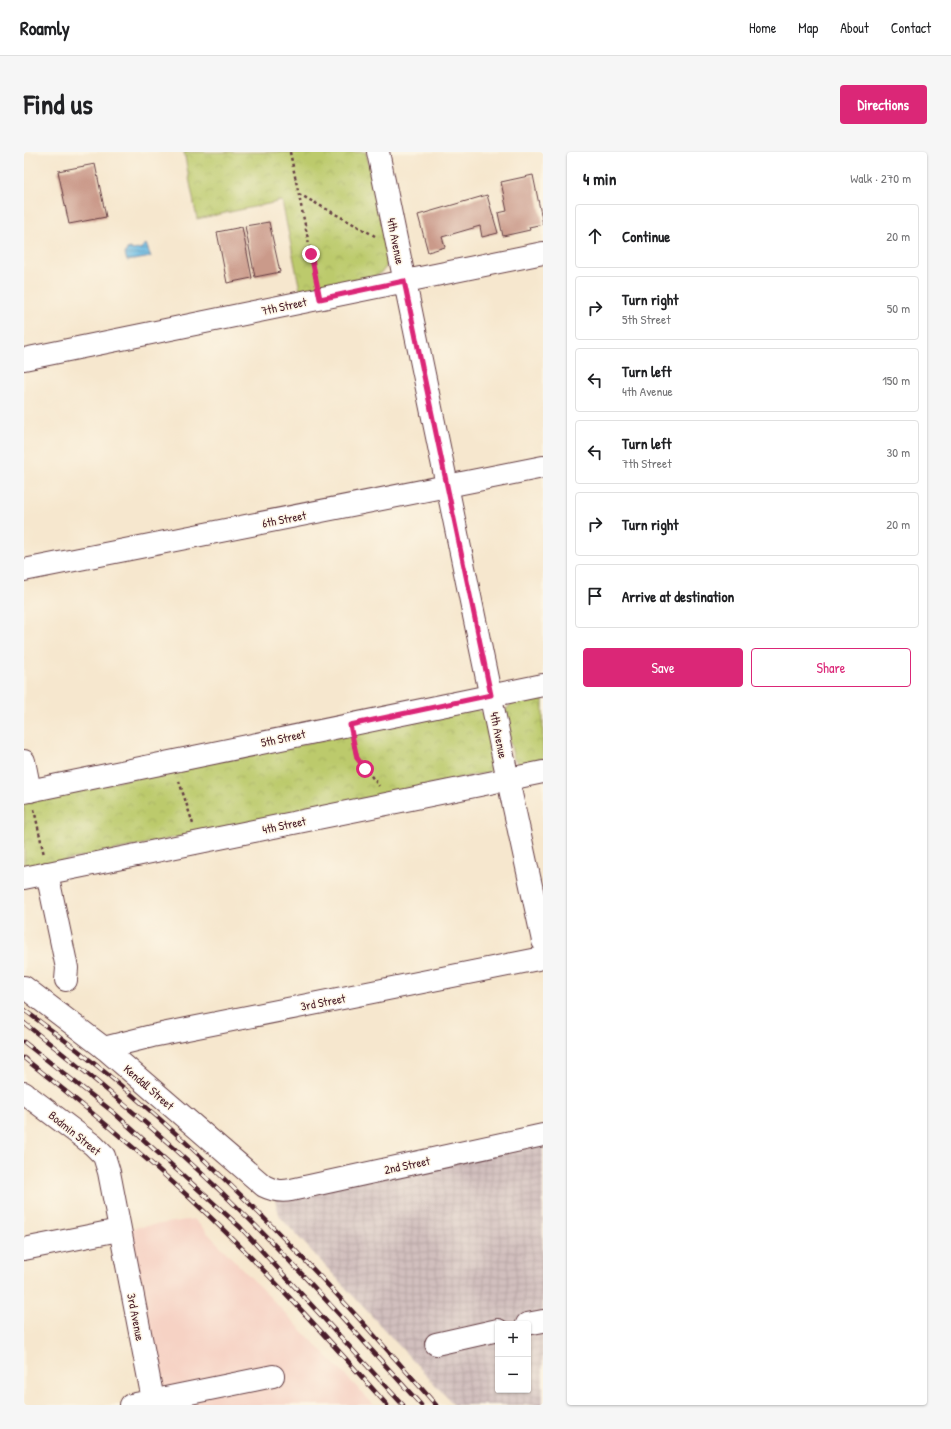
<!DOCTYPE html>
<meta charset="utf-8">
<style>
:root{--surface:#fff;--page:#f6f6f6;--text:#202124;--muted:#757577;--line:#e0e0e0;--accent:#db2777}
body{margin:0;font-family:"Patrick Hand",sans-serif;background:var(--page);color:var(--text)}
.controls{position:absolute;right:12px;bottom:12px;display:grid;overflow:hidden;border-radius:4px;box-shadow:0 1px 3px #0004}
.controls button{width:36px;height:36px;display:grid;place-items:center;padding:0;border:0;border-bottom:1px solid var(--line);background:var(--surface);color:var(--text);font:20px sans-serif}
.stop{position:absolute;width:12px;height:12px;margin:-9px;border:3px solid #db2777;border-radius:50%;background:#fff}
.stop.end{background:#db2777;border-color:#fff;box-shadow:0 1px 4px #0008}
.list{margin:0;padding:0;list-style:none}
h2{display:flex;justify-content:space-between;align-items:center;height:52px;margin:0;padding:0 16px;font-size:17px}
h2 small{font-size:13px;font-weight:400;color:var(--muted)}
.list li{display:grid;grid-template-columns:26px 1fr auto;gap:12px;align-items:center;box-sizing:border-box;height:64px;margin:0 8px 8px;padding:0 8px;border:1px solid var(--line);border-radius:4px}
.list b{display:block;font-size:15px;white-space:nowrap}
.list p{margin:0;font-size:13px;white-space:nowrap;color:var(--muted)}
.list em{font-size:13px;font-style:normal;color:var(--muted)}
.actions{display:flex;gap:8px;padding:12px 16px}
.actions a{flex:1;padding:9px 0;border:1px solid var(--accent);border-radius:4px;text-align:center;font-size:14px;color:var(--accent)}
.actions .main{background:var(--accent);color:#fff}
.icon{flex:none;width:22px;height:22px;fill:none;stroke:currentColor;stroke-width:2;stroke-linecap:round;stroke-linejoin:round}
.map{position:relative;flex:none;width:519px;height:1253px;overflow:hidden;border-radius:4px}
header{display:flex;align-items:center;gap:24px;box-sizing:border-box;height:56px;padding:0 20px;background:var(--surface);border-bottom:1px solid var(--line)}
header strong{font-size:19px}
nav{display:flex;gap:22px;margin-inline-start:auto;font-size:14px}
.intro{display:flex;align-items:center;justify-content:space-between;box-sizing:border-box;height:96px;padding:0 24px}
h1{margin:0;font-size:28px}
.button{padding:10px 18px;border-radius:4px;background:var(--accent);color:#fff;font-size:14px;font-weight:700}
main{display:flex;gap:24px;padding:0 24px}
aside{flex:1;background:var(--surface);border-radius:4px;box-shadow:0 1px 3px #0004}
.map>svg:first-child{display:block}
</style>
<header>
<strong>Roamly</strong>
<nav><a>Home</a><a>Map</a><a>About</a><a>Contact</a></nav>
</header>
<div class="intro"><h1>Find us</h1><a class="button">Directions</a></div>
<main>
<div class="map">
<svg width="519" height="1253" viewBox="0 0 519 1253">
<defs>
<pattern id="industrial-grid" width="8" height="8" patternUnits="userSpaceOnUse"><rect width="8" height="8" fill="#d1bfbe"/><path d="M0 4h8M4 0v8" fill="none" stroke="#b5a4a3"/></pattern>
<pattern id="park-crowns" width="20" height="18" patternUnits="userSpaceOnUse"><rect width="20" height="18" fill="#bcca6c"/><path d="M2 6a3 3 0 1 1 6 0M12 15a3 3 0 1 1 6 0" fill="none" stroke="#a3ad5e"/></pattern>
<pattern id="water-rules" width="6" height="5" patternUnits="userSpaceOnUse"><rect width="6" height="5" fill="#68b9e3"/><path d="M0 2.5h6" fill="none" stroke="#5896b8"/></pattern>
</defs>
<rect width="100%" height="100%" fill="#fcf5e5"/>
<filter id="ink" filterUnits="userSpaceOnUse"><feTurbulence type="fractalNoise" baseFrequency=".025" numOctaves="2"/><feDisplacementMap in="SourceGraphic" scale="8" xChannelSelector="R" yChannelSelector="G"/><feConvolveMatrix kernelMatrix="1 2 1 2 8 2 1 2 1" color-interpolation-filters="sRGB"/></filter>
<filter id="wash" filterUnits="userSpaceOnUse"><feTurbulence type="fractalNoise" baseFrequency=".012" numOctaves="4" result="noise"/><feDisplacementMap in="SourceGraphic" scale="16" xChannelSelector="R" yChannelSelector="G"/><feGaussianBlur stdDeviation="0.9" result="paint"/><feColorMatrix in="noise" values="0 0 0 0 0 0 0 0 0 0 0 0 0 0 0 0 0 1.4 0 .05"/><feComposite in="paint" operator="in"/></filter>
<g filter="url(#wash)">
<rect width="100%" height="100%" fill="#f6e7ce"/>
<path fill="#f6d2c4" d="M170,1067L296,1197L350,1253H107L129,1249L95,1078Z"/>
<path fill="url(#industrial-grid)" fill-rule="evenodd" d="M519,983V1253H430L256,1065L248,1038ZM474,1172H504V1238H474Z"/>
<g fill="url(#park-crowns)" stroke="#83744c">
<path d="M160,0H342L365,106C363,115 360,120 351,124L276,138L258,49L173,67Z"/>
<path d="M519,542V614L497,615L490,607L480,564C484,546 503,546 519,542Z"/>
<path d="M452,557L462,564L471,608L466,620L0,717V648Z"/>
</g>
<path fill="url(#water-rules)" stroke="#596c87" d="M122,92L127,105L103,109L101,102L103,97L107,96L108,98L116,97Z"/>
<g id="blocks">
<g fill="#ca9a8a">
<path d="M71,12L82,65L45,72L34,19Z"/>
<path d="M509,23L519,72L505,75L506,78L479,84L474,61L483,59L477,30Z"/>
<path d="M463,43L474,81L458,85L456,74L418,85L421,95L404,100L394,63Z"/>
<path d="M245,70L256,120L231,125L221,74Z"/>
<path d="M218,75L228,126L203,131L193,80Z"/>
</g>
</g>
</g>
<g filter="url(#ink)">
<use href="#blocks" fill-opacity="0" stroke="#643d43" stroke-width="1"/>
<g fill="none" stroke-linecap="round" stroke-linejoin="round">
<defs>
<g id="minor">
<path d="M354,0L484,628L519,789"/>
<path d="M0,207L519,101"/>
<path d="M0,418L519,315"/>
<path d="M0,609L6,639"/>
<path d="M0,640L519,533"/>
<path d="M23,721L43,816L42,828"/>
<path d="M0,726L519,620"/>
<path d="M0,835L80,896L240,1034C250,1039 257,1040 267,1038L519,983"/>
<path d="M80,896L128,884L519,806"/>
<path d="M0,941L69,993L80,1004L85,1020L130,1253"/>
<path d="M0,1097L95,1078"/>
<path d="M503,1172L519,1169"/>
<path d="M412,1192L474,1178"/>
<path d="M107,1253L249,1224"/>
</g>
</defs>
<use href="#minor" stroke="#643d43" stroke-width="24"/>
<g stroke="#643d43" stroke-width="2.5" stroke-dasharray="3 3" stroke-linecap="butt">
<path d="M266,0L292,126"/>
<path d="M275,42L351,84"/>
<path d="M330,593L333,606L355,634"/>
<path d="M155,629L169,672"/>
<path d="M10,657L20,703"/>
</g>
<use href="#minor" stroke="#fff" stroke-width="22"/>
<defs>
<g id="rail">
<path d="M0,858C155,969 287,1110 412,1253"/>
<path d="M0,871C78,932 154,996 224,1066C284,1126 340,1190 397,1253"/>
<path d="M0,890L89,960L216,1075L379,1253"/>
<path d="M0,906C57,951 113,997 167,1047C236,1111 300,1182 363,1253"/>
</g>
</defs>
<use href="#rail" stroke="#4a1f2b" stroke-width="4.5"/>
<use href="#rail" stroke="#fcf5e5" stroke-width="3" stroke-dasharray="9" stroke-linecap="butt"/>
</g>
</g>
<g fill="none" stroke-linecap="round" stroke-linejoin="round" filter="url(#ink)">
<path stroke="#db2777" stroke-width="5" d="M287,102L296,147L380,129L467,543L326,573L333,606L341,617"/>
</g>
<g text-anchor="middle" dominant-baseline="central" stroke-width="3" stroke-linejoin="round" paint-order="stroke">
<g font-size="12" fill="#4a1f2b" stroke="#fcf5e5">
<text transform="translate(372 89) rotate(79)">4th Avenue</text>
<text transform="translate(260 154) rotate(-12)">7th Street</text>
<text transform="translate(260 367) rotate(-11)">6th Street</text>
<text transform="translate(475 583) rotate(79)">4th Avenue</text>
<text transform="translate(259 586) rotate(-12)">5th Street</text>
<text transform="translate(260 673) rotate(-12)">4th Street</text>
<text transform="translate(299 850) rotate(-11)">3rd Street</text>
<text transform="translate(125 935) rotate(41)">Kendall Street</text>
<text transform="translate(51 981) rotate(39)">Bodmin Street</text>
<text transform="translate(383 1013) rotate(-12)">2nd Street</text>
<text transform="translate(112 1165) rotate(79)">3rd Avenue</text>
</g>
</g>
</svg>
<div class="controls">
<button>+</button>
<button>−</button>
</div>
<div class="stop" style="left:341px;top:617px"></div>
<div class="stop end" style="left:287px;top:102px"></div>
</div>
<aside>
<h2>4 min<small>Walk · 270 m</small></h2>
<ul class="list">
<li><svg class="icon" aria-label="ahead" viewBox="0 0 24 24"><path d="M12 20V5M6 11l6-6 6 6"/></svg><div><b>Continue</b></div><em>20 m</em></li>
<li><svg class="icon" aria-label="right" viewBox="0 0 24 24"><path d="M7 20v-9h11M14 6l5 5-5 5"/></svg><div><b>Turn right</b><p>5th Street</p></div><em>50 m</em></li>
<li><svg class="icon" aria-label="left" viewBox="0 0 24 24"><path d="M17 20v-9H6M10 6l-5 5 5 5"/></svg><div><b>Turn left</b><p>4th Avenue</p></div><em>150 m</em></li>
<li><svg class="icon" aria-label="left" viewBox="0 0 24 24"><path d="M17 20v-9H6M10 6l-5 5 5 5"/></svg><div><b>Turn left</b><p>7th Street</p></div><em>30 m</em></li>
<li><svg class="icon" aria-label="right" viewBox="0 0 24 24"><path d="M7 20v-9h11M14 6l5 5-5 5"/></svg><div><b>Turn right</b></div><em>20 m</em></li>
<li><svg class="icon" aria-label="arrive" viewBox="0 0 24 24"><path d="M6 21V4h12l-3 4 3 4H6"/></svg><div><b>Arrive at destination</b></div></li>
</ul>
<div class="actions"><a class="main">Save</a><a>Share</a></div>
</aside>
</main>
